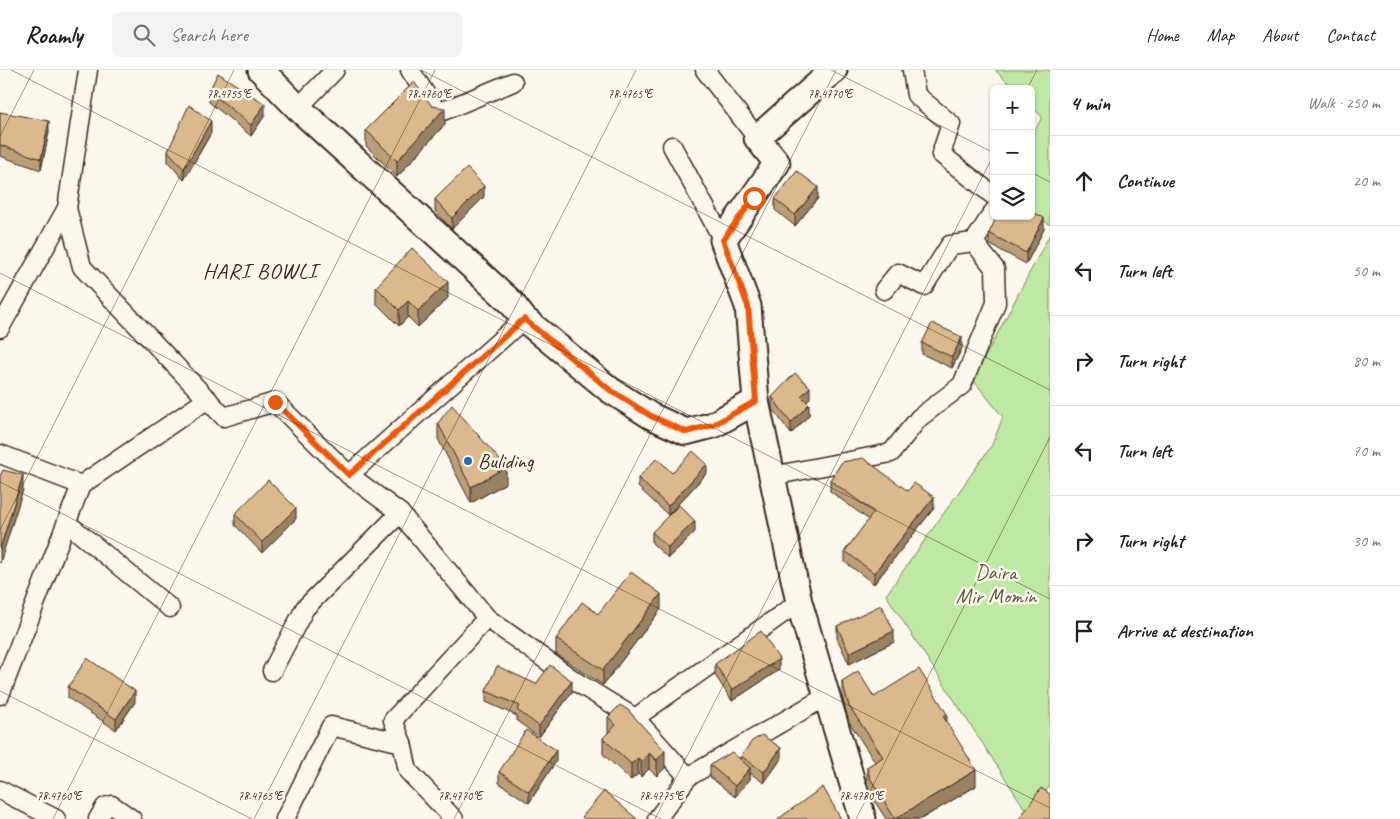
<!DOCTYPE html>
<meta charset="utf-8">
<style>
:root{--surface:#fff;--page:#f2f2f2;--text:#222;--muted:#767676;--line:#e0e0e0}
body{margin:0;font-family:Caveat,sans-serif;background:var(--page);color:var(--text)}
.controls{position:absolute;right:15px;top:15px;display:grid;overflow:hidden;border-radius:8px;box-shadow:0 1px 4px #0004}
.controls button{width:45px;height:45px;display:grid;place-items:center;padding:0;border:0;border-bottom:1px solid var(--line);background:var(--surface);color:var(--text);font:25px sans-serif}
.stop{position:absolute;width:15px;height:15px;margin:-11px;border:4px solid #ea580c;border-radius:50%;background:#fff}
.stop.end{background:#ea580c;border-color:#fff;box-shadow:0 1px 5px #0008}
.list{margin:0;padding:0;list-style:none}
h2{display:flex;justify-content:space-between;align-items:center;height:65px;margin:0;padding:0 20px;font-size:21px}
h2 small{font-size:16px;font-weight:400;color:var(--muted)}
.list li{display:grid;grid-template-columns:32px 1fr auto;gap:15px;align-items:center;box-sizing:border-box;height:90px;padding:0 20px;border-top:1px solid var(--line)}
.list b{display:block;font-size:19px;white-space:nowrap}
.list em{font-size:16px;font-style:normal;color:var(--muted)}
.icon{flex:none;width:28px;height:28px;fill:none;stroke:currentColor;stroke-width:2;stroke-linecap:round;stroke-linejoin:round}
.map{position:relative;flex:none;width:1050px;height:749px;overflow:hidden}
header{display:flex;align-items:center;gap:30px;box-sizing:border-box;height:70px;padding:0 25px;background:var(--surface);border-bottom:1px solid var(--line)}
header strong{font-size:24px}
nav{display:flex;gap:28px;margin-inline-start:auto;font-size:18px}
.search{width:350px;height:45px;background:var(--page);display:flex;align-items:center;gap:12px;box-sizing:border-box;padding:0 18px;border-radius:8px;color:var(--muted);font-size:19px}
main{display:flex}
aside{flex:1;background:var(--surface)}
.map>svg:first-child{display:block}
</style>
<header>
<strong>Roamly</strong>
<div class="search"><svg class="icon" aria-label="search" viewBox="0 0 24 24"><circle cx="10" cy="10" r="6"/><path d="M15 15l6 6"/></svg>Search here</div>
<nav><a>Home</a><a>Map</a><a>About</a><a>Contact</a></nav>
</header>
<main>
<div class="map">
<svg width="1050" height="749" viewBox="0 0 1050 749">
<rect width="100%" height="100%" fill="#fbf7ec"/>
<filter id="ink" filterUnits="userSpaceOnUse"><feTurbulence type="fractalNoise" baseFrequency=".02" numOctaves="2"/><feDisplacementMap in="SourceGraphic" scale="10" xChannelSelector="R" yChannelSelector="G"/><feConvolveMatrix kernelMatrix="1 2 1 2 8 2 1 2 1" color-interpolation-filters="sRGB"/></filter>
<g filter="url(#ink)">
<g fill="#bee8a4" stroke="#7c8961">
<path d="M995,0H1050V155L1031,141V69L1042,47L1031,35V19H1014Z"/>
<path d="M1050,164V716L1027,742L886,525L992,375L1003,347L973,310Z"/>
</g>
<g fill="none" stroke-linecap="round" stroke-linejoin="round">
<defs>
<g id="street">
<path d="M88,0L67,138L82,197L224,347L275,332L349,405L400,443L487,548L578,613L635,648L688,707L827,626"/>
<path d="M410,0L438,43L513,12"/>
<path d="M705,0L757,68"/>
<path d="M912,0L916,25L951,54L941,84L994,126"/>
<path d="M298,38L335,0"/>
<path d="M672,76L723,170"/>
<path d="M884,220L898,203L924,216L950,175L974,172"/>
<path d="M0,258L67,138"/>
<path d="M0,384L81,415"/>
<path d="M349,405L524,249"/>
<path d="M772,406L891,383L919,348L962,315L996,233L995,199L974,172L994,141"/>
<path d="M67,453L170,538"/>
<path d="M272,601L305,538L400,443"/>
<path d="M0,625L81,415L208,329"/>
<path d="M635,648L799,532"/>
<path d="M0,720L56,749"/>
<path d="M98,749L105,737L112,735L132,749"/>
<path d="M285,749L331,656L402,673"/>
<path d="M454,749L408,701L402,673L393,650L487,548"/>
<path d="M657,749L688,707"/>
</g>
<g id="secondary">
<path d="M261,0L298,38L511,232L524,249L610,320L651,346L686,362L713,355L756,331"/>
<path d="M834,0L757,68L777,93L723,170L748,236L756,331L799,532L863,749"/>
</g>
</defs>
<use href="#street" stroke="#3b2a1e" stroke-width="21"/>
<use href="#secondary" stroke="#3b2a1e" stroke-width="29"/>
<use href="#street" stroke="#fbf7ec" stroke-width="18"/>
<use href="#secondary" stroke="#fbf7ec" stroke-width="25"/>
</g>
<g fill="#bc9f79" stroke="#3b2a1e">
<path d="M209,21L265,45L251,66L209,32Z"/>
<path d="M432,36L445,54L397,107L366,76V60Z"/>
<path d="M0,42L49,62L41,100L0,86Z"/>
<path d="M211,63L184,110L168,92V81Z"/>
<path d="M484,127L452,159L435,141V129Z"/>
<path d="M818,128L795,156L775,140V129Z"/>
<path d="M1044,159L1026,194L989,174V163Z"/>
<path d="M376,217L448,228L418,257L408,247L399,256L376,233Z"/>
<path d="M922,273L962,278L952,298L922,284Z"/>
<path d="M772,327L810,328L807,331L809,345L791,364L772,338Z"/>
<path d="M438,353L506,413L471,433L438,369Z"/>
<path d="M672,403H707L668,445L638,417V408Z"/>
<path d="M830,410L908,421L934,438L874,514L845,492V481L869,450L830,421Z"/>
<path d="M235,444L296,449L262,483L235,455Z"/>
<path d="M652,462H695L668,488L652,473Z"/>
<path d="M661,539L603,615L556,584V569L598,544Z"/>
<path d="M837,556L894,572L849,594L837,568Z"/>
<path d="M715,594L779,600L732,631L715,605Z"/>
<path d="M842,611L874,627L947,652L976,716L921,749H886L870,724L867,712V697L875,692L849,652L842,627Z"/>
<path d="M536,614L572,622L539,667L517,651V646L486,632V621Z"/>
<path d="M68,617L135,632L116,660L68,628Z"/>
<path d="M608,647L665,698L657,706L649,699L641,707L638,704L631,710L603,684V668L608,663Z"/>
<path d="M741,686L781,689L764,713L750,703V709L735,727L710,707V695L741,690Z"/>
<path d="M556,691L529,733L499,713V702Z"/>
</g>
<g fill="#998263" stroke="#3b2a1e">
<path d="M265,34V45L251,66V55Z"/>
<path d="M445,38V54L397,107V91Z"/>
<path d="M49,51V62L41,100V89Z"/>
<path d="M211,51V63L184,110V99Z"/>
<path d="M484,116V127L452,159V148Z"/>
<path d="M818,117V128L795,156V145Z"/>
<path d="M1044,148V159L1026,194V183Z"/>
<path d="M448,212V228L418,257V241Z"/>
<path d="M408,231V247L399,256V240Z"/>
<path d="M962,267V278L952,298V287Z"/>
<path d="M810,317V328L801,337V326Z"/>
<path d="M809,334V345L791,364V353Z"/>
<path d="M707,394V403L668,445V436Z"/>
<path d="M506,397V413L471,433V417Z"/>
<path d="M23,405V420L0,493V479Z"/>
<path d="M934,427V438L874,514V503Z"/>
<path d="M296,438V449L262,483V472Z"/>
<path d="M695,451V462L668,488V477Z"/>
<path d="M661,524V539L603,615V600Z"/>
<path d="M894,561V572L849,594V583Z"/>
<path d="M779,589V600L732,631V620Z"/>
<path d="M572,611V622L539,667V656Z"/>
<path d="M135,621V632L116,660V649Z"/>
<path d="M947,644V660L943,646Z"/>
<path d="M781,678V689L764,713V702Z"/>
<path d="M556,680V691L529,733V722Z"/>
<path d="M665,681V698L657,706V690Z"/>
<path d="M649,683V699L641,707V691Z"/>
<path d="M638,688V704L631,710V694Z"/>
<path d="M750,698V709L735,727V716Z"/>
<path d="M976,700V716L921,749H895Z"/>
</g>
<g fill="#dbb98d" stroke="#3b2a1e">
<path d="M218,3L265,34L251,55L209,21Z"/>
<path d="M414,12L432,36L445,38L397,91L366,60Z"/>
<path d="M189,35L211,51L184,99L168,81Z"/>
<path d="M0,42L49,51L41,89L0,75Z"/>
<path d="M467,98L484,116L452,148L435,129Z"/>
<path d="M797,101L818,117L795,145L775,129Z"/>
<path d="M1031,141L1044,148L1026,183L989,163L997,146H1031Z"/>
<path d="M412,178L448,212L418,241L408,231L399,240L376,217Z"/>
<path d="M932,253L962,267L952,287L922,273Z"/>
<path d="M795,303L810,317L801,326L809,334L791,353L772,327Z"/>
<path d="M452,335L506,397L471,417L438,353Z"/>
<path d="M693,381L707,394L668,436L638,408L657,388L672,403Z"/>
<path d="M863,388L908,421L914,413L934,427L874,503L845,481L874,442L830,410L842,392Z"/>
<path d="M3,400L23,405L0,479V406Z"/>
<path d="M268,410L296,438L262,472L235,444Z"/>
<path d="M679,435L695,451L668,477L652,462Z"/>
<path d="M631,502L661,524L603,600L556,569L582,532L598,544Z"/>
<path d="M881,535L894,561L849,583L837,556Z"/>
<path d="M761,561L779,589L732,620L715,594Z"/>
<path d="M87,588L135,621L116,649L68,617Z"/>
<path d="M550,595L572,611L539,656L517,640L520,636L486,621L497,596L536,614Z"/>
<path d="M919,599L947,644L943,646L976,700L895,749L870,708L867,697L883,687L849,636L842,611L858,601L874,627Z"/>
<path d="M620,635L628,640L665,681L657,690L649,683L641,691L638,688L631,694L603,668L616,655L608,647Z"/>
<path d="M526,660L556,680L529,722L499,702Z"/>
<path d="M762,665L781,678L764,702L741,686L752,671Z"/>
<path d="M732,682L750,698L735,716L710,695Z"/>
<path d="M823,717L841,749H778Z"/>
<path d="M1041,718L1050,724V749H1019Z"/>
<path d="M604,721L637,749H585L582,747Z"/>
</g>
</g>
<g fill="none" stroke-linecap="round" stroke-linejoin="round" filter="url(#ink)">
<path stroke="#ea580c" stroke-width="6" d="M275,332L349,405L524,249L610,320L651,346L686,362L713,355L756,331L748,236L723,170L754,128"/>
</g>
<path fill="none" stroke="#3b2a1e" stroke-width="1" stroke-opacity="0.45" d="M11,0L1050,529M421,0L1050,320M831,0L994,83M1027,19L1037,0M0,66L34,0M1031,102L1050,112M0,203L1050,738M0,412L661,749M0,460L234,0M0,621L252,749M53,749L435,0M254,749L636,0M454,749L836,0M655,749L994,84M856,749L1050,367"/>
<circle fill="#1f6fb2" stroke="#fbf7ec" stroke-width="2" cx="468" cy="391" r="5"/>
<g text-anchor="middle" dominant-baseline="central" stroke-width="5" stroke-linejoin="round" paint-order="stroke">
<g font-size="21" fill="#3b2a1e" stroke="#fbf7ec" text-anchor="start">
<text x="478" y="391">Buliding</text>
</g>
<g font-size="21" fill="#5c5a40" stroke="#fbf7ec">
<text x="996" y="502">Daira<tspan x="996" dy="24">Mir Momin</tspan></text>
</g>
<g font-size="22" letter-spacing="1" fill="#3b2a1e" stroke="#fbf7ec">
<text x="260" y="201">HARI BOWLI</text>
</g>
</g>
<g font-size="12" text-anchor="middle" fill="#3b2a1e" stroke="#fbf7ec" stroke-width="5" stroke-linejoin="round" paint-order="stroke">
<text x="229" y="28">78.4755°E</text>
<text x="429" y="28">78.4760°E</text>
<text x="630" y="28">78.4765°E</text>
<text x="830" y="28">78.4770°E</text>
<text x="59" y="730">78.4760°E</text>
<text x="260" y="730">78.4765°E</text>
<text x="460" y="730">78.4770°E</text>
<text x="661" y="730">78.4775°E</text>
<text x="861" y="730">78.4780°E</text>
</g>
</svg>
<div class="controls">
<button>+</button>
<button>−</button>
<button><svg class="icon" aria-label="layers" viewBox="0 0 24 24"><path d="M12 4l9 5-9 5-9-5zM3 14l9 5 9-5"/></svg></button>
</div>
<div class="stop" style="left:754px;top:128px"></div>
<div class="stop end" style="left:275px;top:332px"></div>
</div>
<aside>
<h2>4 min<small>Walk · 250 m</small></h2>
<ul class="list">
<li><svg class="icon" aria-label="ahead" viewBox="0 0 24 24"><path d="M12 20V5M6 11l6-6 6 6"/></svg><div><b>Continue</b></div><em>20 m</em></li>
<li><svg class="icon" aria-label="left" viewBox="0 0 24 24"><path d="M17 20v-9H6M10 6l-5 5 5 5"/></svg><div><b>Turn left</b></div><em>50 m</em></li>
<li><svg class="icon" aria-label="right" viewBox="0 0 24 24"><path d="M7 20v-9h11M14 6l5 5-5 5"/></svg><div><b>Turn right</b></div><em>80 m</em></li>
<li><svg class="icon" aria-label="left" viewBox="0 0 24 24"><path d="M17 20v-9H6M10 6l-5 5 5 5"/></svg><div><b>Turn left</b></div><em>70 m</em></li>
<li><svg class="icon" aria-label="right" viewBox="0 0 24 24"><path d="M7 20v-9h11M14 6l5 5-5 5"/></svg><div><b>Turn right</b></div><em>30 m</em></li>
<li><svg class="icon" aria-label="arrive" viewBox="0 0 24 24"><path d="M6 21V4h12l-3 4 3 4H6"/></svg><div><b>Arrive at destination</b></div></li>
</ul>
</aside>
</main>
